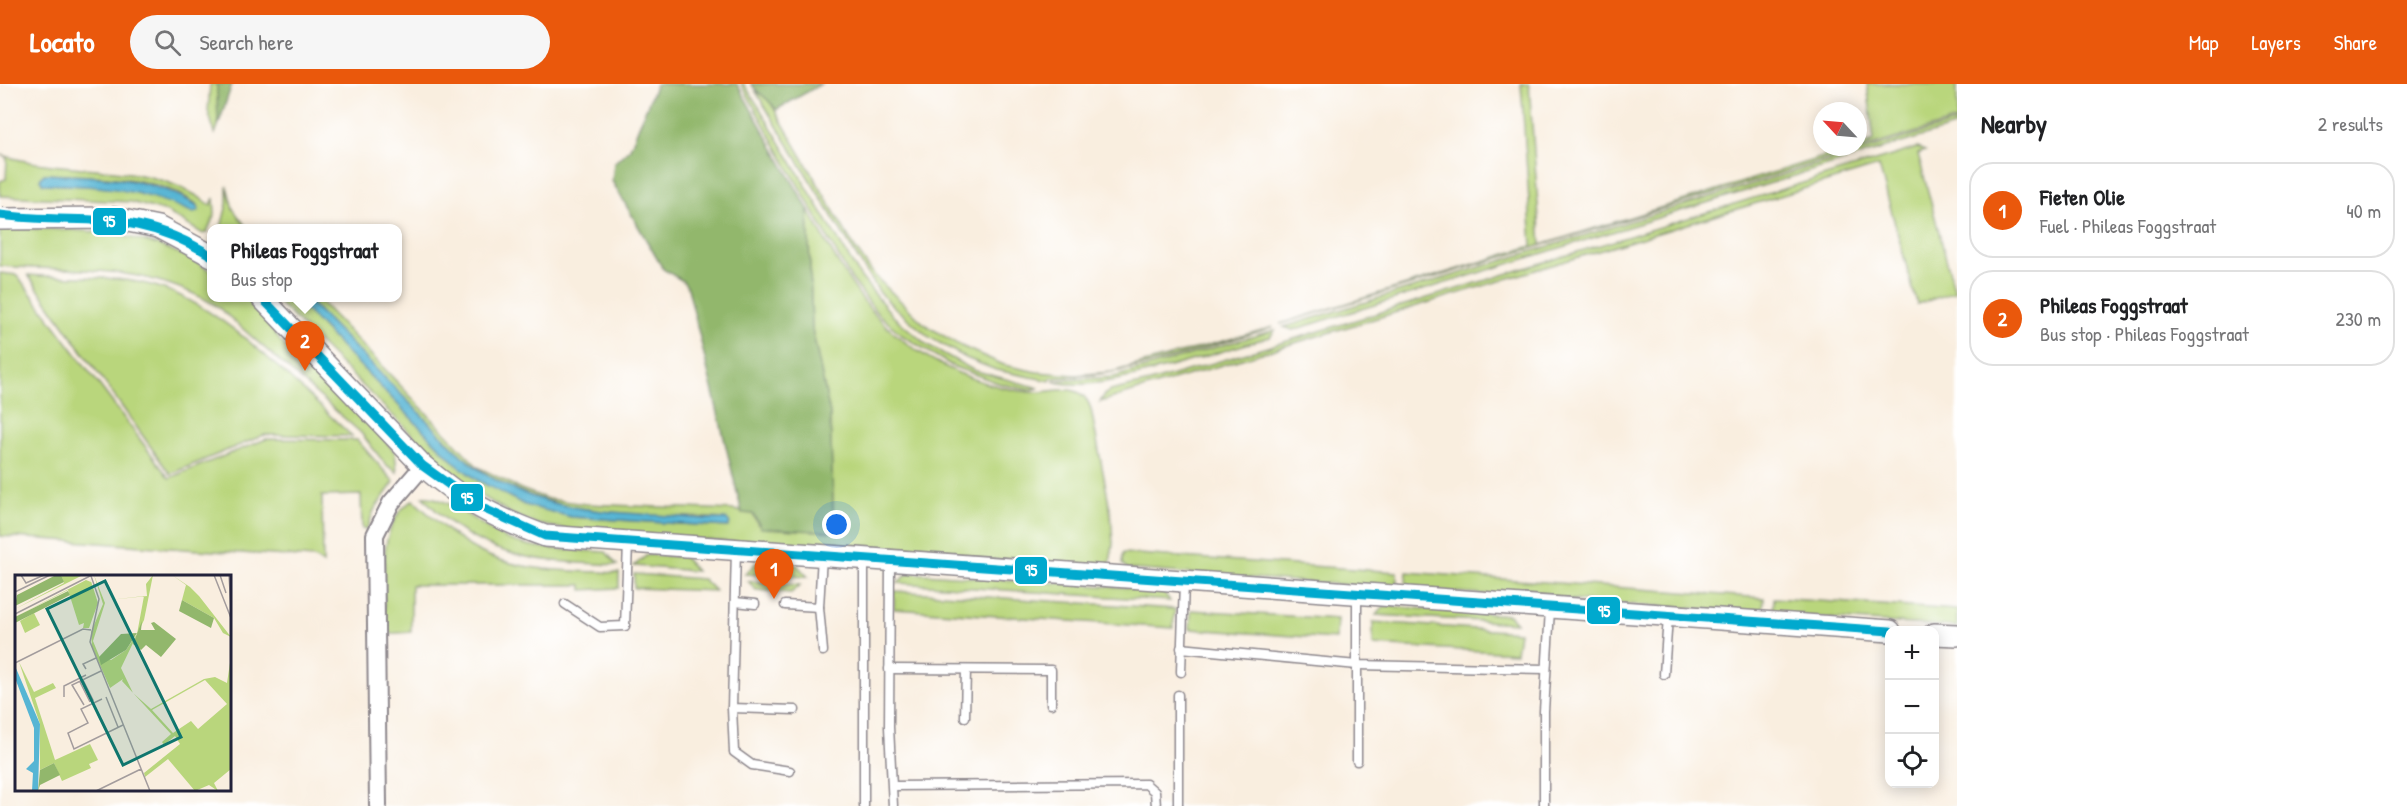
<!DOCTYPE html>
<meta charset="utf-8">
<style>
:root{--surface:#fff;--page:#f6f6f6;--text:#202124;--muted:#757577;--line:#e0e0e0;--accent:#ea580c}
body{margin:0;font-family:"Patrick Hand",sans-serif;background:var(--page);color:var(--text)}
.controls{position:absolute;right:18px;bottom:18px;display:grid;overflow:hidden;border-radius:12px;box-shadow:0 3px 15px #0003}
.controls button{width:54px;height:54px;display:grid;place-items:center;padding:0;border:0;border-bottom:2px solid var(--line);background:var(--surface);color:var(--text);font:30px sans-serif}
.compass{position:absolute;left:1813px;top:18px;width:54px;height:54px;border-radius:50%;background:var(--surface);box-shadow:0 3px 15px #0003;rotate:296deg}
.you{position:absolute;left:837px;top:441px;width:21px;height:21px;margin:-15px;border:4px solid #fff;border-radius:50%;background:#1a73e8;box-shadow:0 0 0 9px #1a73e833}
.badge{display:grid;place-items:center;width:39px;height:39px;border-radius:50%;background:var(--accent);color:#fff;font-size:20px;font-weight:700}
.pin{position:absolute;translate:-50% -50px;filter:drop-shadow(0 2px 3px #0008)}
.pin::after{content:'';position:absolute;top:32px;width:21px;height:18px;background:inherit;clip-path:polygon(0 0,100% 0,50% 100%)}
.popup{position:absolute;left:207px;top:140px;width:195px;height:78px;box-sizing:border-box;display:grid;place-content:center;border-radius:12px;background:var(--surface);filter:drop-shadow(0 2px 4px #0005);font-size:20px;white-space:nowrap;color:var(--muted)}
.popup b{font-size:22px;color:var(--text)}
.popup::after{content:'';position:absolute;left:50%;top:100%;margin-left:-12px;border:12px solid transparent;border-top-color:var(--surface)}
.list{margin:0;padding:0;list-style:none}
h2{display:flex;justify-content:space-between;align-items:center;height:78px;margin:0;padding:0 24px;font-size:26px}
h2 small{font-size:20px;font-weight:400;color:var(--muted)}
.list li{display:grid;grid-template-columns:39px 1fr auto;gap:18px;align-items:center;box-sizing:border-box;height:96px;margin:0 12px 12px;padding:0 12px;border:2px solid var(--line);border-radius:24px}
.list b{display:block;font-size:22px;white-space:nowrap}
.list p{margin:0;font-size:20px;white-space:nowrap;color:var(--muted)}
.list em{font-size:20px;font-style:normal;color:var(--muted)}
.icon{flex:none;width:33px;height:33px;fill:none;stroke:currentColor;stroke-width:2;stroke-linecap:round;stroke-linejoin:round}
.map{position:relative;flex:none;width:1957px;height:722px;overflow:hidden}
header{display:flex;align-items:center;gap:36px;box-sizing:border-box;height:84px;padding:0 30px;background:var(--accent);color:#fff}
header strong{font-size:28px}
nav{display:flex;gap:33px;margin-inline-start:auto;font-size:21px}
.search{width:420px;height:54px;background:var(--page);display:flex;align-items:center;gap:15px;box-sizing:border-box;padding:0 21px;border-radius:33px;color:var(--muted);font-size:22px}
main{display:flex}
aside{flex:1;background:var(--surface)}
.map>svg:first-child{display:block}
</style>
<header>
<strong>Locato</strong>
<div class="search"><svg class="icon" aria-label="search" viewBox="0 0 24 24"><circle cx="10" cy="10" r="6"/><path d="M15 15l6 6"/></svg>Search here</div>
<nav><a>Map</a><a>Layers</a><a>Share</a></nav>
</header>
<main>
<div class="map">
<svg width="1957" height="722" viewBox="0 0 1957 722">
<rect width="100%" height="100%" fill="#fff"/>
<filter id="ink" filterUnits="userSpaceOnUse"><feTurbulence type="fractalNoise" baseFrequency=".0167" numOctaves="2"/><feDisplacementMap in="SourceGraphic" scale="12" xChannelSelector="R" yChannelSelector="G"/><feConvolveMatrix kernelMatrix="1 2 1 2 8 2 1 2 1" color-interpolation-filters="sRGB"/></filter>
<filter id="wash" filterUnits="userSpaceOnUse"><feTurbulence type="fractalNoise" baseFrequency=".008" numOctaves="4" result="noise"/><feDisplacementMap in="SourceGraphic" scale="24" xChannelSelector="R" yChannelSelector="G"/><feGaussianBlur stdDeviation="1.35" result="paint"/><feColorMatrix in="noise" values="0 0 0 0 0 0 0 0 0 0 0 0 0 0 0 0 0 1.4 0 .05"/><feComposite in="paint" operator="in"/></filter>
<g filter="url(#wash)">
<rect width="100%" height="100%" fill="#f9eedf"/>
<g fill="#b9d67c" stroke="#6e7c5c" stroke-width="1.5" fill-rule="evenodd">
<path d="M210,0H217L218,42L215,50L208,27Z"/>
<path d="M741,0H744L759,23L860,192L893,232L926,260L973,286L1039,304L1028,306L1001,300L952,282L903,252L877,229L850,193Z"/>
<path d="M1521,0H1529L1541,161L1874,57L1867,0H1957V36L1280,240L1532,162Z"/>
<path d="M756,8L768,14L855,164L875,192L924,240L961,262L1004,281L1037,288L1075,291L1112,288L1273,243C1200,265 1128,293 1051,294L1050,297L996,286L966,274L929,253L894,223L880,209L857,173Z"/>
<path d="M1957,38V42L1293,246L1284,243Z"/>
<path d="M1917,64L1925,67L1918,70L1955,208L1917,220L1879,82L1100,318L1105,310L1110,307L1150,298L1284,258Z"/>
<path d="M2,71C76,94 143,72 211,121L214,114L215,130L207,148L203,150L167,128L131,118L0,112V97L6,95L7,74ZM44,90C95,93 156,89 199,122L111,103L43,100L40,95Z"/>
<path d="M227,102L233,125L247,144H221L227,120Z"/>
<path d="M808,125C853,207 879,258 971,294C990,301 1009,306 1029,308C1050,311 1081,293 1091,325L1111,430L1113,460L1110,479L1104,484L576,447L537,440L512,430L463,401L274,214H294L455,379L477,396L571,433L727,443L725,435C634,429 535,436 462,372L306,214H317L478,383L521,405L548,415L586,420L734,426L753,430L758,441L834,448L830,330L812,245Z"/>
<path d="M0,144C76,146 147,143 212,188V214H247L258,225L280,257L332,310L350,317L363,331L395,368L397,388L386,381L361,349L217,222C145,179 80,188 0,182Z"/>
<path d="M0,189L17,191L169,394L266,355L357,356L394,398L374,426L367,445H362L361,411L322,412L323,480L314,474L0,452Z"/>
<path d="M28,191C67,194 108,191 147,200C220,216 296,302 352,352L264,351L170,390Z"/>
<path d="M1275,246L1270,253C1221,266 1097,313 1053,297L1114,293Z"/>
<path d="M423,413C445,410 483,444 505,454C536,467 573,466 606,468L617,481C539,477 479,477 423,413Z"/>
<path d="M413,416C433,434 454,454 478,467C520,489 573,486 619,489V504L582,506V501H411V548L385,550C385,509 373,440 413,416Z"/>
<path d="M1123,469L1397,488V499L1391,504L1127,485L1122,480Z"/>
<path d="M647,471L684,473L696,487L634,482Z"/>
<path d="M757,478L797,481L808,493L745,490Z"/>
<path d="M1407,488L1764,514L1763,525L1758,529L1411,505L1406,499Z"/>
<path d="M909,489L1162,506L1170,517L897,499Z"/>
<path d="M634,490L703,495L715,507L634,504Z"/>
<path d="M748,497L800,501L791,509L756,506Z"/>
<path d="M894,507L1175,525L1173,544L894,525Z"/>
<path d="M1774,514L1957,526V543L1778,531L1773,525Z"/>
<path d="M1384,522L1509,531L1516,539L1376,531Z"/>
<path d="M1191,526L1337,535L1336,555L1190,545Z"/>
<path d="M1373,538L1519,548L1516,569L1373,561Z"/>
</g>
<g fill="#92b76c" stroke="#5a6c54" stroke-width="1.5">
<path d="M217,0H232L218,42Z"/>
<path d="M656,0H737L808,125L812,245L830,330L834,448L761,444L753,430L742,429L688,204L683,197L663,185L612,97L614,79L630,64Z"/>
<path d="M751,0H821L776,26C769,14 759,11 751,0Z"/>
</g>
<g fill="#56b5d4" stroke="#3c6c88" stroke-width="1.5">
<path d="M44,90C101,93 146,91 197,121L199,126L194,129C138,104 103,102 43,100L40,95Z"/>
<path d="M294,214H306L462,372C521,423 581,426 654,431C678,432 703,436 727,435L730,439L728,443L571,433L525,421L477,396L455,379Z"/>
</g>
</g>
<g filter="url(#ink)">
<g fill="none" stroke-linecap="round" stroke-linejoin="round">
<defs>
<g id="service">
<path d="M736,466L732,624L795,626"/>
<path d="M864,476V722"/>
<path d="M890,477L889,643L893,722"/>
<path d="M1357,511V677"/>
<path d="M735,518L755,520"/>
<path d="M565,520L600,543L625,542L628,459"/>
<path d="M785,521L819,523L822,472"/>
<path d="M819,523L823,567"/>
<path d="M1181,564L1357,581L1546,585"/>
<path d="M889,585L1051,586V620"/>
<path d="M1181,588L1184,498"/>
<path d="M1664,590L1668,533"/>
<path d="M732,624L734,668L752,681L790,687"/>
<path d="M965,633L966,586"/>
<path d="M894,702L1146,700L1155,708L1156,722"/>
<path d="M1178,722V611"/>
<path d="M1544,722V627L1550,525"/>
</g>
<path id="minor" d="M378,722L375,451L391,419L423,382"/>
<g id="tertiary">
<path d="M0,135L113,134L158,143L212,172"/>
<path d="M262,214L423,382C465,418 493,433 545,452L1890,547"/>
<path d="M1934,550L1957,551"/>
</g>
</defs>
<use href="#service" stroke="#8e888d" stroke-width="11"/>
<use href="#minor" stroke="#8e888d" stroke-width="20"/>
<use href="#tertiary" stroke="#8e888d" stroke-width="24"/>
<use href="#service" stroke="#fff" stroke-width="8"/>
<use href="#minor" stroke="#fff" stroke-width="16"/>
<use href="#tertiary" stroke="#fff" stroke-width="21"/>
<defs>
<g id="bus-1">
<path d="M0,131C84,142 132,122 212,172"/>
<path d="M262,214L423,382L480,423L545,452L1890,547"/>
</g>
</defs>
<use href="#bus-1" stroke="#fff" stroke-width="14"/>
<use href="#bus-1" stroke="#00a9ce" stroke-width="9"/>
</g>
</g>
<g transform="translate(15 491)">
<rect width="216" height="216" fill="#f9eedf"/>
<path d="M46,0H68L0,34L49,8ZM79,0L90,28L78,66L85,83L96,85L111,75L122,59L129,21L94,25L132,21L131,9L138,0L129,45L106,93L118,118L136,134L189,104L200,102L212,108L216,81V194L199,208L203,216L194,210L180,216L153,184L130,202L129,198L165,169L160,161L149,170L147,167L156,159L107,106L108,104L95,113L77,72L76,57L88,29ZM190,105L212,129L183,154L176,146L158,158L137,135ZM157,0L175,12L184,21L216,62L208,58L199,43L167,25L171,10ZM75,3L83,28L74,53H68L69,48L64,50L53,15L0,42L71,5L76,7ZM19,38L25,50L10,58L5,46ZM4,87L19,117L38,108L41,113L20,123L40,185L75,169L83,185L74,189L76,193L47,206L39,188L25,195V149Z" fill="#b9d67c" fill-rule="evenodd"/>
<path d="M41,0H46L49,7L0,31L2,20ZM53,16L55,20L0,48V42ZM167,25L199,43L196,53L164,36ZM127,46L126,55H140L136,48L139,47L161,64L146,82L131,70L126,75L118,69ZM122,58L111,75L86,90L84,82L106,59ZM39,188L45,200L25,210L23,216L25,195Z" fill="#92b76c"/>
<path d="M0,91L25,149L23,216H17L18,198L11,194L19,186V153L0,103Z" fill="#56b5d4"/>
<path fill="none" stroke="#a39c9d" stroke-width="1.5" d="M6,0L11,8L29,0M199,0L216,43M205,0L211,18M214,0L216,34M76,1L84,24L75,67L135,216M0,17L35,0M0,39L77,0M0,88L68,54L76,55M71,94L68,89L81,83M68,105L78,125L76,127M65,107L75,127M49,122V111L71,100M91,122L103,152M87,124L66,134L73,148L53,158L59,174L108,150M69,130L57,110L86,96M81,216L126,194"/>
<path fill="#0f766e" fill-opacity="0.15" stroke="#0f766e" stroke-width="3" d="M90,6L166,162L108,190L32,34Z"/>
<rect width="216" height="216" fill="none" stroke="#22223b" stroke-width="3"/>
</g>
<g stroke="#fff" stroke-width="2">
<rect x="92" y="123" width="35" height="29" rx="6" fill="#00a9ce"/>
<rect x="450" y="399" width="34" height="29" rx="6" fill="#00a9ce"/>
<rect x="1014" y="472" width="34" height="29" rx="6" fill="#00a9ce"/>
<rect x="1586" y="512" width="35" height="29" rx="6" fill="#00a9ce"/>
</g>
<g font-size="16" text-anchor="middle" font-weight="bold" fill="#fff">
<text x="109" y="143">95</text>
<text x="467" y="420">95</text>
<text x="1031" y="492">95</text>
<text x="1604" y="533">95</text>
</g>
</svg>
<div class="controls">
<button>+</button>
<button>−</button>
<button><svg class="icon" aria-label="locate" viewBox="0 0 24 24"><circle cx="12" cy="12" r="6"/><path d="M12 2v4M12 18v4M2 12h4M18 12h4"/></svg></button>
</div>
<svg class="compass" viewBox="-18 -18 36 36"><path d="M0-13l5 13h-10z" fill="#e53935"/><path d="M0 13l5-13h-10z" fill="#757577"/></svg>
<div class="you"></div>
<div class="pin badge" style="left:774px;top:515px">1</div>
<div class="pin badge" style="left:305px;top:287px">2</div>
<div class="popup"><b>Phileas Foggstraat</b>Bus stop</div>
</div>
<aside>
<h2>Nearby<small>2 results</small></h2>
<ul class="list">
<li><span class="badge">1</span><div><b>Fieten Olie</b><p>Fuel · Phileas Foggstraat</p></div><em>40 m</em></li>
<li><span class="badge">2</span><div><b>Phileas Foggstraat</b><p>Bus stop · Phileas Foggstraat</p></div><em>230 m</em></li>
</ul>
</aside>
</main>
